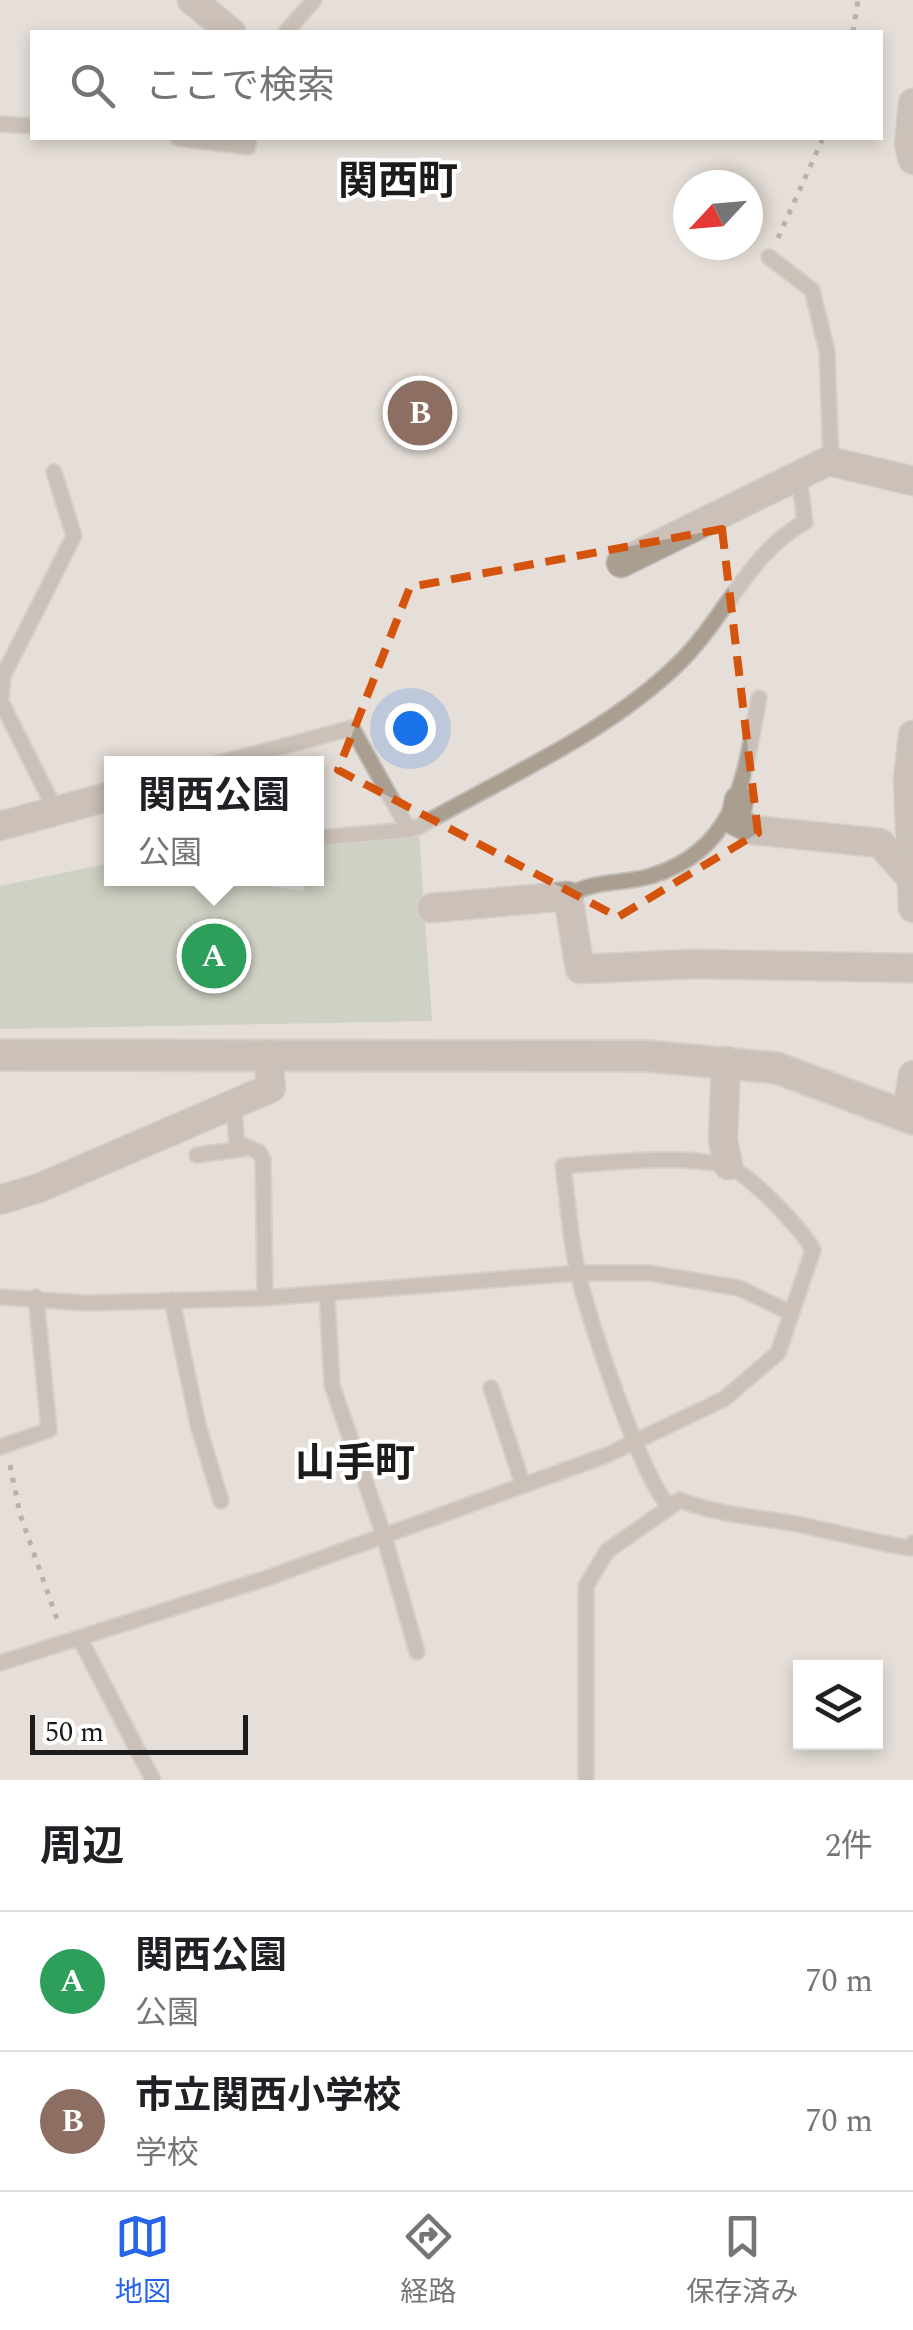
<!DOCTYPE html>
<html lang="ja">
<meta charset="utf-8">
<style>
:root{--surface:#fff;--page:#f2f2f2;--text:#202124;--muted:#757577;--line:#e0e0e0;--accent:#2563eb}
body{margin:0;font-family:Spectral,"Noto Sans JP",serif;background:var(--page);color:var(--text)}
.controls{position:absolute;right:30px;bottom:30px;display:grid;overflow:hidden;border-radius:0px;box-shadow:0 5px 15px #0003}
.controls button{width:90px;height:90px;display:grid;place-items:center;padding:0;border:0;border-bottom:2px solid var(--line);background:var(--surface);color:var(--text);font:50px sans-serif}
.compass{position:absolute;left:673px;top:170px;width:90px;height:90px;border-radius:50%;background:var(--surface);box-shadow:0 5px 15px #0003;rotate:244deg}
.scale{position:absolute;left:30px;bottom:25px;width:218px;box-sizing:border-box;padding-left:10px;border:5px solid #1e1c1a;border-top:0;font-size:28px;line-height:35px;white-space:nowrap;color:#1e1c1a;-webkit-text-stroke:8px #fff;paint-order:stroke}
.you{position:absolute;left:410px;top:728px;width:35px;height:35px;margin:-25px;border:8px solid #fff;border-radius:50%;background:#1a73e8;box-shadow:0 0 0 15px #1a73e833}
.badge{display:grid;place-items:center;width:65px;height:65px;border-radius:50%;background:var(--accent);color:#fff;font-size:32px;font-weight:700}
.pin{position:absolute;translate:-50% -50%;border:5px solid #fff;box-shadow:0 2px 10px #0006}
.popup{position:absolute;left:104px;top:756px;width:220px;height:130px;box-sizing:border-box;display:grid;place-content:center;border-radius:0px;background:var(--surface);filter:drop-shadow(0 2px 8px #0005);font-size:32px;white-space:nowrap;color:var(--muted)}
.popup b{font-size:38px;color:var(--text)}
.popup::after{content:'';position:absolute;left:50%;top:100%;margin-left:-20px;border:20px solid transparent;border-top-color:var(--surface)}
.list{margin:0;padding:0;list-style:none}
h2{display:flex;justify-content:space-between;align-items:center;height:130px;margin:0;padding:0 40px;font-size:42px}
h2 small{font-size:32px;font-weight:400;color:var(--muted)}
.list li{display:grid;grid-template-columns:65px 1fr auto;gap:30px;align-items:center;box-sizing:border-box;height:140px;padding:0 40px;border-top:2px solid var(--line)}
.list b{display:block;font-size:38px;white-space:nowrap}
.list p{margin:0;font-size:32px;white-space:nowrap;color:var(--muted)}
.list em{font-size:32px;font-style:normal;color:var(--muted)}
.icon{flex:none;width:55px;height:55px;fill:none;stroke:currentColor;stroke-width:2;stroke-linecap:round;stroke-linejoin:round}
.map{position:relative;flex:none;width:913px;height:1780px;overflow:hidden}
.search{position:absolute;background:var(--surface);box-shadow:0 5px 15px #0003;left:30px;right:30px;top:30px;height:110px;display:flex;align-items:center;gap:25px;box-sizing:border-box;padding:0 35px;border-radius:0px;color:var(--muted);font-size:38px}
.sheet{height:410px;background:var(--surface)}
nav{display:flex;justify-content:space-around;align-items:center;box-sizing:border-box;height:140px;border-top:2px solid var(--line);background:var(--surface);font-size:28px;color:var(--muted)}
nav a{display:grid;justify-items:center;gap:5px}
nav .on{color:var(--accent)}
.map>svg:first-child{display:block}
</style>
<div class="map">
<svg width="913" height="1780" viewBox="0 0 913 1780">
<rect width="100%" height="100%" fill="#e6dfd9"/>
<path fill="#b1c2a8" d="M419,832L432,1021L0,1029V886L106,864L111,865V878H210L304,891V879L316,878L317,841Z"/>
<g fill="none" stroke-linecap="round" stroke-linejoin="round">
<defs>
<g id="service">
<path d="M286,32L314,0"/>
<path d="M0,124L32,126"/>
<path d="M178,138L248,147L249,138"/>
<path d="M769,257L812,290L827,351L831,462"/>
<path d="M54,472L74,536L3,676L1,702L56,811"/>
<path d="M216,764L352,728L409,830L418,827C505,777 606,734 678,664C724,620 749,552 805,522L799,476"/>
<path d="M316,838L409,830"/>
<path d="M568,896C591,880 625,884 651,876C739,849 744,776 759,698"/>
<path d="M233,1102L237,1143L259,1152L263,1160L265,1298"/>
<path d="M197,1155L242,1149"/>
<path d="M327,1295L332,1385L384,1536L417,1652"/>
<path d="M0,1297L87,1303L265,1298L578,1273H649L739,1288L789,1312"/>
<path d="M172,1300L198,1425L221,1501"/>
<path d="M491,1388L523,1485"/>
<path d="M0,1447L49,1430L36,1297"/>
<path d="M80,1639L153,1780"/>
<path d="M0,1663L267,1578L607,1455L724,1399L778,1353L813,1250C804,1231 745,1169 725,1165C677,1155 612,1162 563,1166C568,1201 570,1239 578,1274C590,1321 639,1472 668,1505"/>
<path d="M586,1780V1586L607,1551L680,1500C721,1516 760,1517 802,1525C838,1533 874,1542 910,1548L913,1543"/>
</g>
<g id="minor">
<path d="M192,0L231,32"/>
<path d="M913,103L909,145L913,160"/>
<path d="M621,563L828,461L913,481"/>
<path d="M913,735L908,779L913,908"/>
<path d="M739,800L735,821L753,830L880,843L910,877"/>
<path d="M0,826L111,796"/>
<path d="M432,908L568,896L580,969L693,964L913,968"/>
<path d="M726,1061L723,1140L728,1165"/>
<path d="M906,1116L913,1075"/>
<path d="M0,1200L39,1188L271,1088L268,1054"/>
</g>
<path id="tertiary" d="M0,1055L647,1056L777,1068L913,1119"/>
</defs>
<use href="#service" stroke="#c2bcb7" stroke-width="18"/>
<use href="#minor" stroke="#c2bcb7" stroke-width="31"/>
<use href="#tertiary" stroke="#c2bcb7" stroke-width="34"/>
<g stroke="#817c78" stroke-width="5" stroke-dasharray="5 8" stroke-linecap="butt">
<path d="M853,32L858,0"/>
<path d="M778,238L823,138"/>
<path d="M10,1465L20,1514L58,1622"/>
</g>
<use href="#service" stroke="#aa9e91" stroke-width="14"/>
<use href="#minor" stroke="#aa9e91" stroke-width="28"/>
<use href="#tertiary" stroke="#aa9e91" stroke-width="30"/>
</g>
<path d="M0 0H913V1780H0ZM722,529L758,833L618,917L338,770L410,587Z" fill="#e6dfd9" fill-opacity=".55" fill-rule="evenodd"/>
<path fill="none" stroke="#d4530d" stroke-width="8" stroke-dasharray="20 12" stroke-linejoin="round" d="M722,529L758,833L618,917L338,770L410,587Z"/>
<g text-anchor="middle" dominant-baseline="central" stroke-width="8" stroke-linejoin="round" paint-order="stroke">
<g font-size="40" font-weight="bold" fill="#1e1c1a" stroke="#fff">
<text x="398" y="182">関西町</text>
<text x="355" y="1464">山手町</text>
</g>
</g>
</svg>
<div class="controls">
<button><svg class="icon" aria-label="layers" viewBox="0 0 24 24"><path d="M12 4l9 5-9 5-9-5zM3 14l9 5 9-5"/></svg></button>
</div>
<svg class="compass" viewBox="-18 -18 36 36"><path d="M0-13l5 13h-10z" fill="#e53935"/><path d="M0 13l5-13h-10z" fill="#757577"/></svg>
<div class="scale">50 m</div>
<div class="you"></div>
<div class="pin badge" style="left:214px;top:956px;background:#2e9e5b">A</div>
<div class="popup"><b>関西公園</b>公園</div>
<div class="pin badge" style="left:420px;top:413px;background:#8d6e63">B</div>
<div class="search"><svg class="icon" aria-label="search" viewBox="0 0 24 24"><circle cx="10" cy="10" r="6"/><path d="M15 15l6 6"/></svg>ここで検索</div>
</div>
<section class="sheet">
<h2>周辺<small>2件</small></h2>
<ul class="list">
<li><span class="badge" style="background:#2e9e5b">A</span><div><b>関西公園</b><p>公園</p></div><em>70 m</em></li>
<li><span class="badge" style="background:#8d6e63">B</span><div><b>市立関西小学校</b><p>学校</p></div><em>70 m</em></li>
</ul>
</section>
<nav>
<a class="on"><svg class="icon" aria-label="map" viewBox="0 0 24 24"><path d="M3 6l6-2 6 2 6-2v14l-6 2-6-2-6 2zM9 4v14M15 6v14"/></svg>地図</a>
<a><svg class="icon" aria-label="directions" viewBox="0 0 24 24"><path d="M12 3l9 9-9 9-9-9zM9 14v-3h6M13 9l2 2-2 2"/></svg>経路</a>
<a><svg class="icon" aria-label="saved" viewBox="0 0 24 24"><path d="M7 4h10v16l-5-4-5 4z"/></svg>保存済み</a>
</nav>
